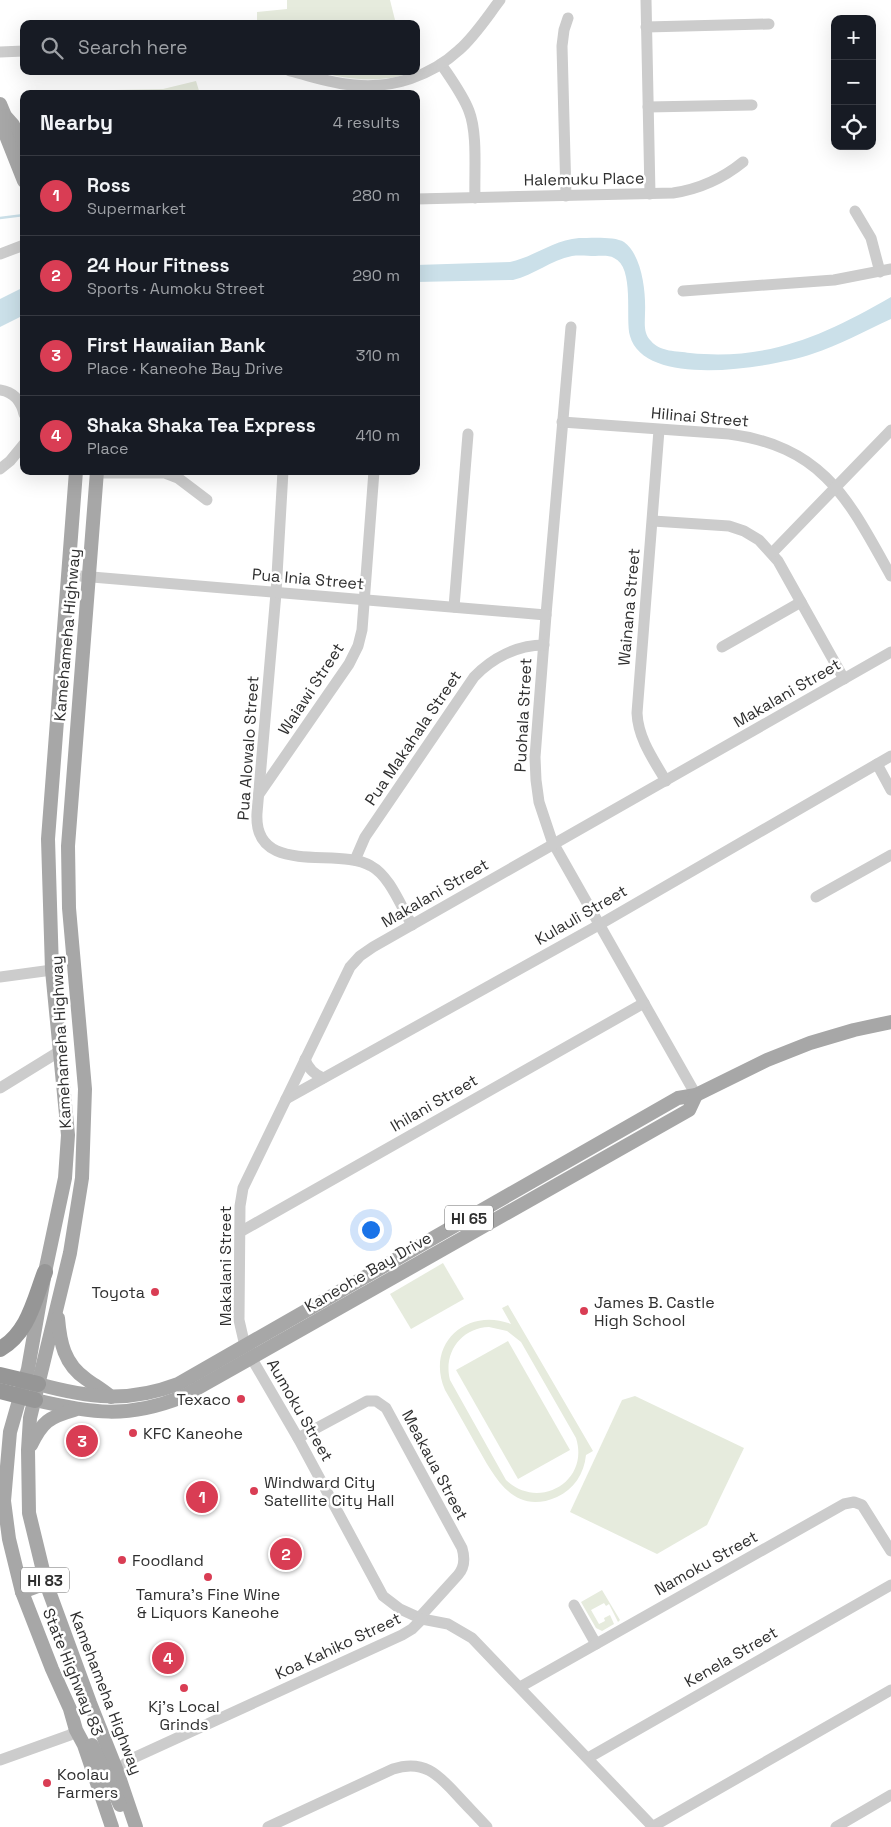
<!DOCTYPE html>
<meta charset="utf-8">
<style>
:root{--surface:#171b24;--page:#242831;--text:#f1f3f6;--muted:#9ea1a6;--line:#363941;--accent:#d93d54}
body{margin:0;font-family:"Space Grotesk",sans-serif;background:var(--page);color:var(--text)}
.controls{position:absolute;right:15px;top:15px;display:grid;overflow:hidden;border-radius:10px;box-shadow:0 5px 20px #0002}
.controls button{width:45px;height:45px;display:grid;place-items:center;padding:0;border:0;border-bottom:1px solid var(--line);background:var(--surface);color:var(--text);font:25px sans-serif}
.you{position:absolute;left:370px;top:1229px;width:18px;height:18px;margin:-12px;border:4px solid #fff;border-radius:50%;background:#1a73e8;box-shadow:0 0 0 8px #1a73e833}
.badge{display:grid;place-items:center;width:32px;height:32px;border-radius:50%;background:var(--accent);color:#fff;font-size:16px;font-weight:700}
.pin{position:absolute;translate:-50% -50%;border:2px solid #fff;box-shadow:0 1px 5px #0006}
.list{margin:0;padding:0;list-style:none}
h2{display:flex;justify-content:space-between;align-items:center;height:65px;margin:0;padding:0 20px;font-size:21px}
h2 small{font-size:16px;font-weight:400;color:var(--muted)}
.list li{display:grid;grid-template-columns:32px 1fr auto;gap:15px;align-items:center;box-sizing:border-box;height:80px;padding:0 20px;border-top:1px solid var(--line)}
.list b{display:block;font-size:19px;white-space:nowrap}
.list p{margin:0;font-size:16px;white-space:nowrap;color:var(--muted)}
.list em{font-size:16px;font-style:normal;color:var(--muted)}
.icon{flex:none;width:28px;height:28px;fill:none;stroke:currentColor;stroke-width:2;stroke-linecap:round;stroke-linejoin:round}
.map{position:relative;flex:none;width:891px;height:1827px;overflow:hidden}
.search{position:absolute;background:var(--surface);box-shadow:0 5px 20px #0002;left:20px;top:20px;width:400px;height:55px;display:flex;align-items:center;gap:12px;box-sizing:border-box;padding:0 18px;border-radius:10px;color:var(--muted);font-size:19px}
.panel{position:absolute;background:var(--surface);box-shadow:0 5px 20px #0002;left:20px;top:90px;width:400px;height:385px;border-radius:10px}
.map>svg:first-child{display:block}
</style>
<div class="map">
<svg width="891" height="1827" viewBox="0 0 891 1827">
<rect width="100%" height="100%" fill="#fff"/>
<g fill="#e6ebdd" fill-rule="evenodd">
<path d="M287,0H390L396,24H257V12L287,9Z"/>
<path d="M314,71H410V73C377,84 347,79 314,71Z"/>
<path d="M196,81L200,94H114L113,90L163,89Z"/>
<path d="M443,1263L464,1299L411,1329L390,1294Z"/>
<path d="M508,1305L593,1451L586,1455C584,1474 574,1489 557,1497C512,1517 493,1474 475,1443C465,1425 455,1407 445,1390C425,1344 467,1307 511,1324L502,1308ZM489,1327L507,1331L521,1342L576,1438C590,1482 538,1511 506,1480L450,1380C443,1353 461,1328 489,1327Z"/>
<path d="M508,1341L570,1450L518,1479L456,1370Z"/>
<path d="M635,1396L744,1448L707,1525L657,1554L570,1512L622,1400Z"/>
<path d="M602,1590L620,1620L618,1622L609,1604L606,1606L604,1603L591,1610L599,1624L605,1621L604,1618L610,1615L614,1624L602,1631L596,1628L581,1602Z"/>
</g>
<g fill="#cbe0e9">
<path d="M579,238C589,238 615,236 624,242C642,255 646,292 645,313C645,323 643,333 651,341C660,352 677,351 690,353C769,361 825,335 891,297V319C865,331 839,345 812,354C773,367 645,390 630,336C625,319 635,267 614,258C609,255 601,256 595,256C588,256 580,255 572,256C551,260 534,275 513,280L416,282V265L510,262C534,257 553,240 579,238Z"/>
<path d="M24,287V315L0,327V299Z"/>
</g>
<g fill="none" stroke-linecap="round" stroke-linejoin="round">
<path stroke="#cbe0e9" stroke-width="2.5" d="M0,218L24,215"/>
<g stroke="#ccc" stroke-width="11">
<path d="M646,0L650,194"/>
<path d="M646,27L769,24"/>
<path d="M0,52L24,51"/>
<path d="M441,64C451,79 463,95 469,111C478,134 474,173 475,198"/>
<path d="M290,71C311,76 332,84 354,85C392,89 431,76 459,50C475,36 487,17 500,0"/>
<path d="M648,107L752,105"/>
<path d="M566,196L562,46L564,30L568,18"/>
<path d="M416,199L673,193C700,189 722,179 743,162"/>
<path d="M855,211L871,238L880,272"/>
<path d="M0,254L24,245"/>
<path d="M683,291L834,280L891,269"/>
<path d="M571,327L546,615L535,757L536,780L539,802L552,841L696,1095"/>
<path d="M0,390C14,392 21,401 24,414"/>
<path d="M562,422L729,434C825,447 849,501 891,576"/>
<path d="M659,430L637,713C638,738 653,759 666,781"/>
<path d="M0,469L10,461L24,444"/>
<path d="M283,471L276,593L257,813C253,878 338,846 371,866C390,876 401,907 412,925"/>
<path d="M97,473H165L178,478L207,500"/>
<path d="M653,521L729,526L744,531L759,540L778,561L844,679"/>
<path d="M772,553L891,430"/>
<path d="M68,575L546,615"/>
<path d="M454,607L468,434"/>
<path d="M722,647L801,602"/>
<path d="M877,764L891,790"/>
<path d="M259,794L349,664L358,646L362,630L374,471"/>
<path d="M355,860L365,837L474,677C492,658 517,645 544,645"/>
<path d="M816,897L891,855"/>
<path d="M0,977L52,970"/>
<path d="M305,1059C308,1069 314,1074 323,1078"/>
<path d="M0,1088L60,1051"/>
<path d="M286,1099L597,926L891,756"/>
<path d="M240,1232L644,1003"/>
<path d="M245,1346L239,1320L240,1206L243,1188L350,967L360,956L373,947L891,652"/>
<path d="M252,1359L298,1438L383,1596L400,1609L422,1619L448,1624L472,1638L653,1827"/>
<path d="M298,1438L367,1401H376L386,1408L462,1548C465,1558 465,1567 458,1575L419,1618"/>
<path d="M574,1605L596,1644"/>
<path d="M520,1687L844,1504L854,1502L862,1505L891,1551"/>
<path d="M588,1758L891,1585"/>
<path d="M0,1760L70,1735L76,1730"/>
<path d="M117,1771L129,1760L402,1635L412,1629L422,1619"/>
<path d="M268,1827L393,1769C423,1759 438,1774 457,1795C467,1806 477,1816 487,1827"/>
<path d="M652,1827L891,1690"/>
<path d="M836,1827L891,1795"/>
</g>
<g stroke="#a7a7a7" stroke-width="14">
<path d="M0,104L5,116L13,125L24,152"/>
<path d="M5,116L3,128L24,181"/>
<path d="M76,471L48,839L52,970L68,1135L65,1178L45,1272L28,1369L10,1432L4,1501L9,1539L22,1592L52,1669L70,1709L76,1730L84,1745L112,1827"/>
<path d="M97,471L68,846L69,908L85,1089L82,1178L70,1253L30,1418L28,1450L29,1513L46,1583L90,1703L117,1771L136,1827"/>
<path d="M58,1318C60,1342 64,1364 86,1379C94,1385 103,1390 111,1397"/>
<path d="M38,1384C89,1398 128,1403 178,1384L678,1098L696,1095L767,1060L810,1043L854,1030L891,1022"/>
<path d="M35,1400C91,1413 127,1419 182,1397L689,1110L696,1095"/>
<path d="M31,1445C42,1422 49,1417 74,1410"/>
<path d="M22,1592L46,1583"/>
<path d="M92,1745L120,1805"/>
</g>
<g stroke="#969696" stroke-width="16">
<path d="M0,1349C28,1333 34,1301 45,1272"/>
<path d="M0,1375L38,1384"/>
<path d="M0,1391L35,1400"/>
</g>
</g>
<g fill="#d93d54" stroke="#fff" stroke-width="2">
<circle cx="155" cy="1292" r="5"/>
<circle cx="584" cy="1311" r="5"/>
<circle cx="241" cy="1399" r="5"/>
<circle cx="133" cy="1433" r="5"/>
<circle cx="254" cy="1491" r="5"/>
<circle cx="122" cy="1560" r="5"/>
<circle cx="208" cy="1577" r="5"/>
<circle cx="184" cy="1688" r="5"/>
<circle cx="47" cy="1783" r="5"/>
</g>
<g text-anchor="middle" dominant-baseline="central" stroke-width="5" stroke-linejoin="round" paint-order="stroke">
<g fill="#fff" stroke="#6d6d6d" stroke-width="1">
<rect x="445" y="1205.5" width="48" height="25" rx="4"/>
<rect x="21" y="1567.5" width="48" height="25" rx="4"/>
</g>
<g font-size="15" font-weight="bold" fill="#2f2f2f">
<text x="469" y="1218">HI 65</text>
<text x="45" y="1580">HI 83</text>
</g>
<g font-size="16" fill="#2f2f2f" stroke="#fff">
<text transform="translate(584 179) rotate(-1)">Halemuku Place</text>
<text transform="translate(700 417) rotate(5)">Hilinai Street</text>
<text transform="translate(308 579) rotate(5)">Pua Inia Street</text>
<text transform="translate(629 607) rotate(-85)">Wainana Street</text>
<text transform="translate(67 635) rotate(-85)">Kamehameha Highway</text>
<text transform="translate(311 689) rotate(-57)">Waiawi Street</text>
<text transform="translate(787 693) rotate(-30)">Makalani Street</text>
<text transform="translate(523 715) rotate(-87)">Puohala Street</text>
<text transform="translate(413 738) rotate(-56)">Pua Makahala Street</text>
<text transform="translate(248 748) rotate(-86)">Pua Alowalo Street</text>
<text transform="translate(435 893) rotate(-30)">Makalani Street</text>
<text transform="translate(581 915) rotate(-30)">Kulauli Street</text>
<text transform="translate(61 1042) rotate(-93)">Kamehameha Highway</text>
<text transform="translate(434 1103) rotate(-30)">Ihilani Street</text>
<text transform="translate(225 1266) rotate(-90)">Makalani Street</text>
<text transform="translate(368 1272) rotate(-30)">Kaneohe Bay Drive</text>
<text transform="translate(300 1410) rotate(60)">Aumoku Street</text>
<text transform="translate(435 1465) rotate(62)">Meakaua Street</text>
<text transform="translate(706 1563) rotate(-29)">Namoku Street</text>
<text transform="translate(338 1646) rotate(-25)">Koa Kahiko Street</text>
<text transform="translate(731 1657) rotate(-30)">Kenela Street</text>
<text transform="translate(73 1672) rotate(68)">State Highway 83</text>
<text transform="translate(106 1693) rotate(69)">Kamehameha Highway</text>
</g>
<g font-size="16" fill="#2f2f2f" stroke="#fff" text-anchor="start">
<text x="145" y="1292" text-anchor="end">Toyota</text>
<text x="594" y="1302">James B. Castle<tspan x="594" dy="18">High School</tspan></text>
<text x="231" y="1399" text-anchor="end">Texaco</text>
<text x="143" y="1433">KFC Kaneohe</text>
<text x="264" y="1482">Windward City<tspan x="264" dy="18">Satellite City Hall</tspan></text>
<text x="132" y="1560">Foodland</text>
<text x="208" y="1594" text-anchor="middle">Tamura's Fine Wine<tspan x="208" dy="18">&amp; Liquors Kaneohe</tspan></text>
<text x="184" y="1706" text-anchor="middle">Kj's Local<tspan x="184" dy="18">Grinds</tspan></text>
<text x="57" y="1774">Koolau<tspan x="57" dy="18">Farmers</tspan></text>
</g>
</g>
</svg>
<div class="controls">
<button>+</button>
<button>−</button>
<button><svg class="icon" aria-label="locate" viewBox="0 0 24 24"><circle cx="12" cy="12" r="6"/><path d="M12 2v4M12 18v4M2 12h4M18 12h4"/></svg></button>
</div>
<div class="you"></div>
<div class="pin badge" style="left:202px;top:1497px">1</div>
<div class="pin badge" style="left:286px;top:1554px">2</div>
<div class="pin badge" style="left:82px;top:1441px">3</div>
<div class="pin badge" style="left:168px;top:1658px">4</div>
<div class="search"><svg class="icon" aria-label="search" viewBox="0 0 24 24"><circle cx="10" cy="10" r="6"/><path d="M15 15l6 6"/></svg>Search here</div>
<section class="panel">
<h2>Nearby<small>4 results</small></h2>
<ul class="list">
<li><span class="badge">1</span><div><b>Ross</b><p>Supermarket</p></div><em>280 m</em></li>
<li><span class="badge">2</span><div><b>24 Hour Fitness</b><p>Sports · Aumoku Street</p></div><em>290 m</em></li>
<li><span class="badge">3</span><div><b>First Hawaiian Bank</b><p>Place · Kaneohe Bay Drive</p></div><em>310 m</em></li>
<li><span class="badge">4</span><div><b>Shaka Shaka Tea Express</b><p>Place</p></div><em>410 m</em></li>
</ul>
</section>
</div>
